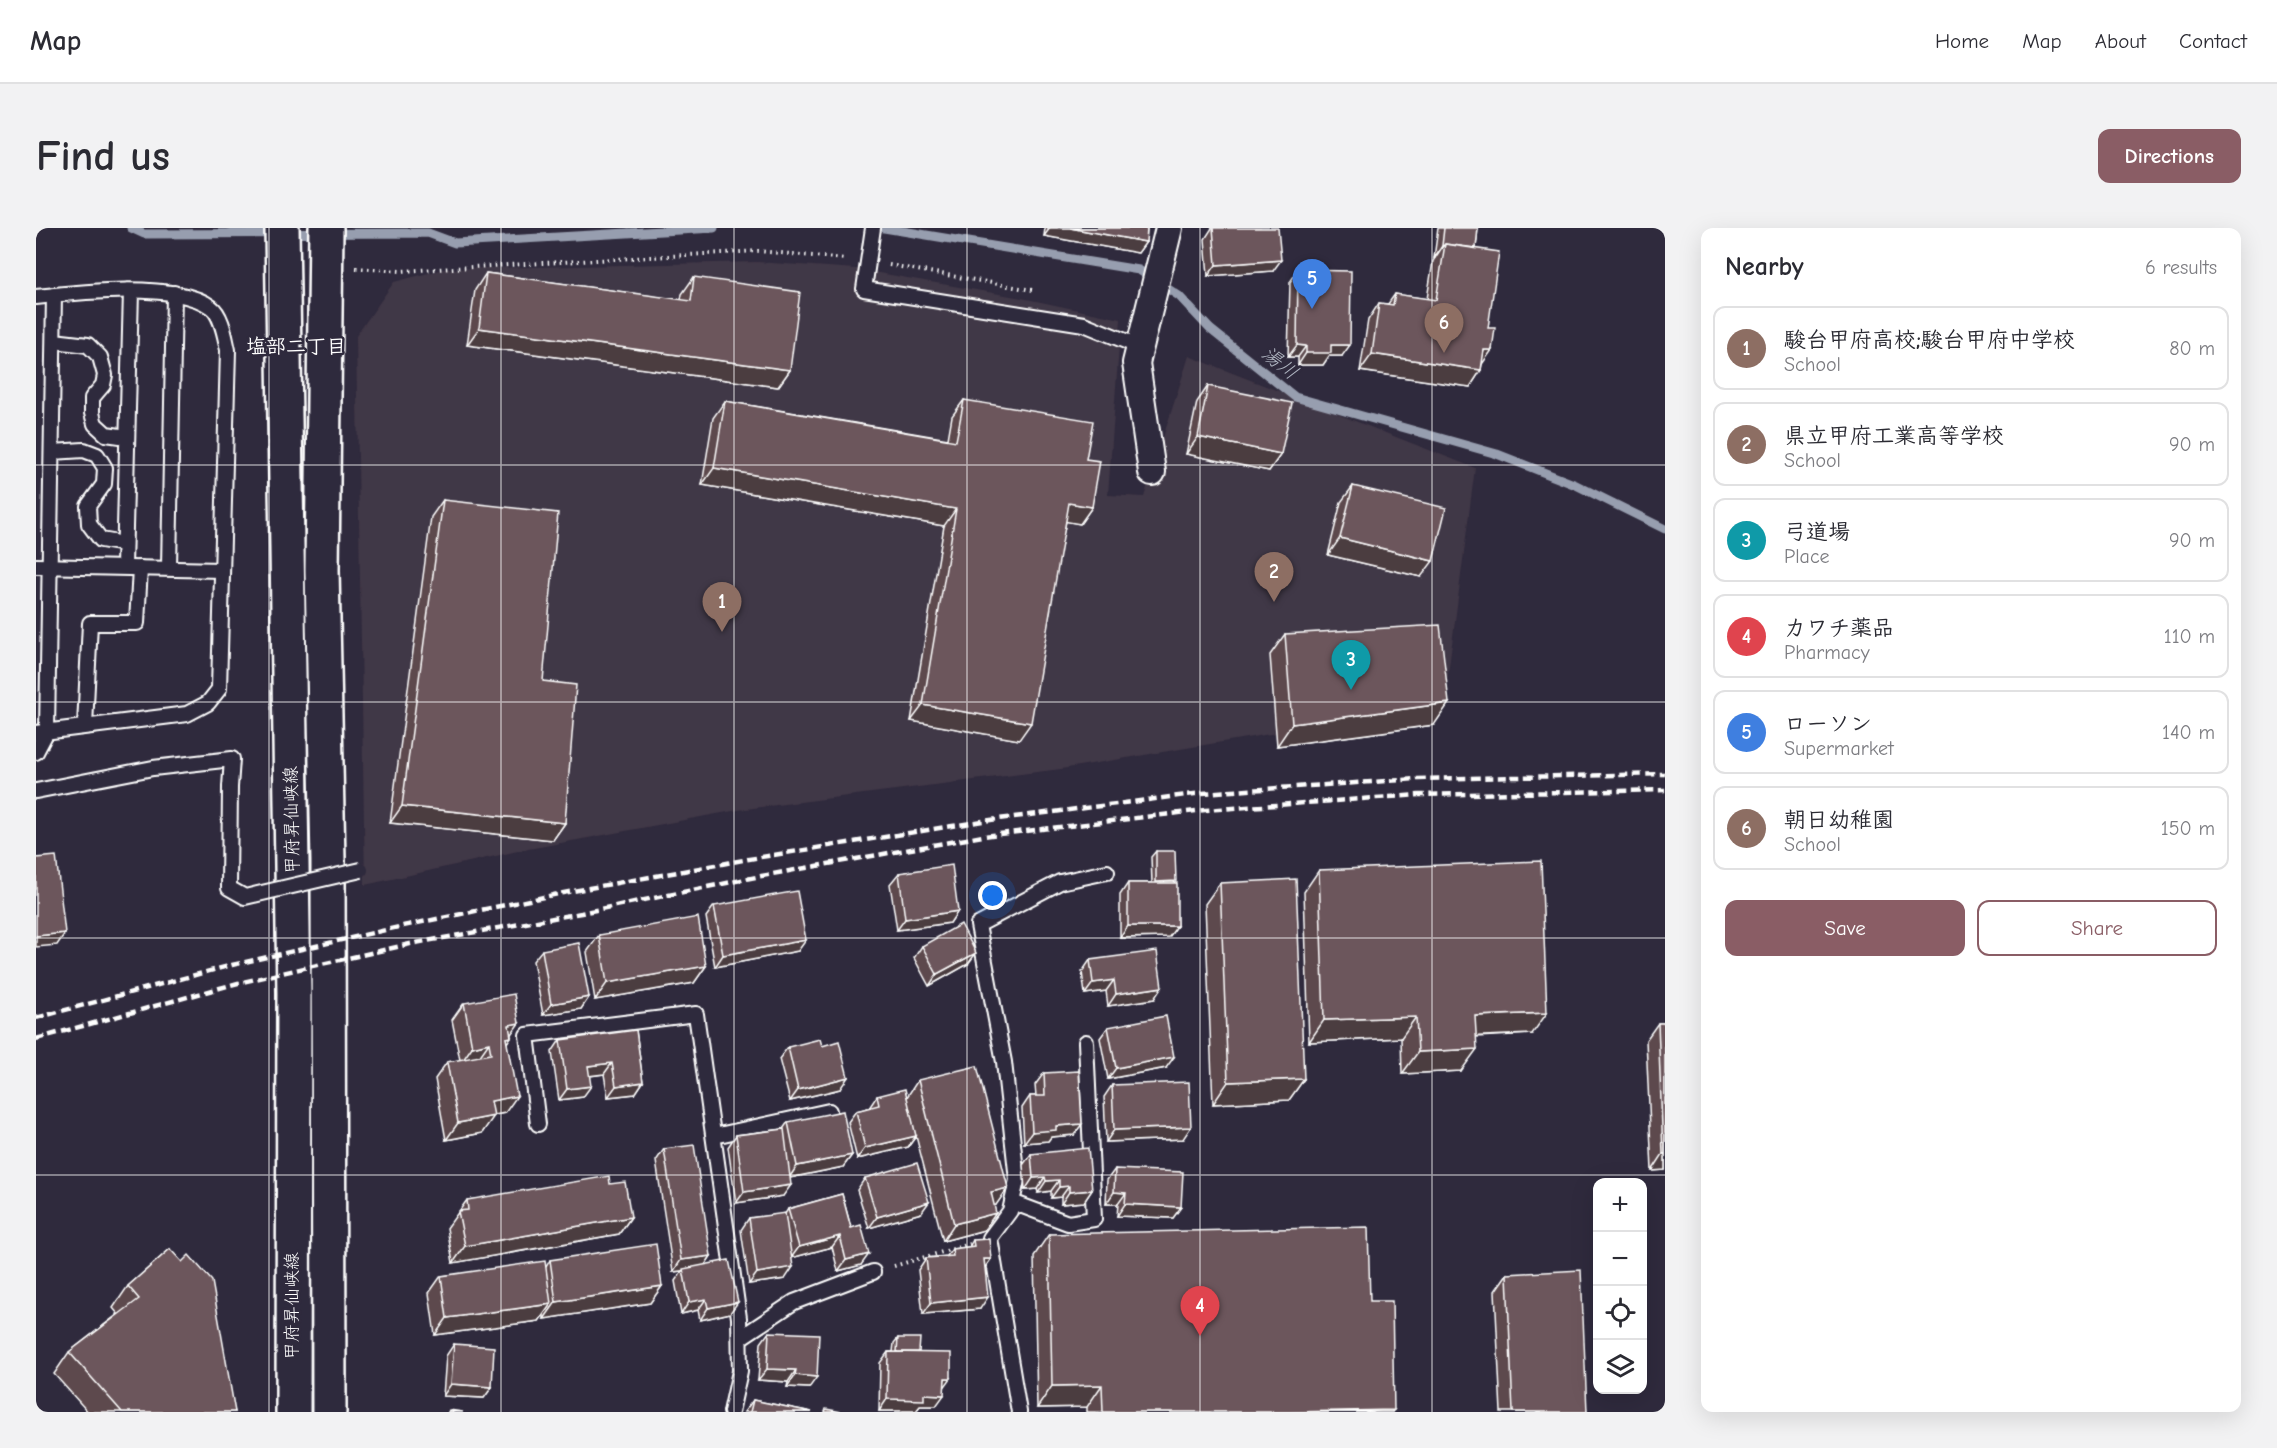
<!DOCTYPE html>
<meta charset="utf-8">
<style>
:root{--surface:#fff;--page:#f2f2f3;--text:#2b2b33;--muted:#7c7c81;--line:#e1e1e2;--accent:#8a5d65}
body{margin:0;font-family:"Comic Neue","Klee One",sans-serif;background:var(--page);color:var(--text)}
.controls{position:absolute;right:18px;bottom:18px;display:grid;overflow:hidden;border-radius:12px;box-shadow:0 6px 24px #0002}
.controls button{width:54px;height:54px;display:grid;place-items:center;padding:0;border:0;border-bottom:2px solid var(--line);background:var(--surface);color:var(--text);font:30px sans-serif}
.you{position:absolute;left:957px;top:668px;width:21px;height:21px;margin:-15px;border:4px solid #fff;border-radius:50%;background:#1a73e8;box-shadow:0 0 0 9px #1a73e833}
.badge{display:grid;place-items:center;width:39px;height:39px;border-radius:50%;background:var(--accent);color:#fff;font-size:20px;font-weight:700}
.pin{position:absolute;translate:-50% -50px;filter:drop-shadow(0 2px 3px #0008)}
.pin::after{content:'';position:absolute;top:32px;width:21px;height:18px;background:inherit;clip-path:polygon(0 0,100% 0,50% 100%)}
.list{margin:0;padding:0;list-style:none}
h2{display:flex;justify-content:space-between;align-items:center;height:78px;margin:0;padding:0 24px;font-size:26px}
h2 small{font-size:20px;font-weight:400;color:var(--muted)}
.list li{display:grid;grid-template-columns:39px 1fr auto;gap:18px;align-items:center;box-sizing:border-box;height:84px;margin:0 12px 12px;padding:0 12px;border:2px solid var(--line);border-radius:12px}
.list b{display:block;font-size:22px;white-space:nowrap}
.list p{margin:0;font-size:20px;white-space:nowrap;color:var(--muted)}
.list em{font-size:20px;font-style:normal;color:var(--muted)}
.actions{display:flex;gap:12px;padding:18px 24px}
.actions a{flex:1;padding:14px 0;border:2px solid var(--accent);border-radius:12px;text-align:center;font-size:21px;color:var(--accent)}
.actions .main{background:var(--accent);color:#fff}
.icon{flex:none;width:33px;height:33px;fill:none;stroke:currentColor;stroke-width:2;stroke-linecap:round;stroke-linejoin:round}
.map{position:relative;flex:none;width:1629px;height:1184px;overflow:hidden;border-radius:12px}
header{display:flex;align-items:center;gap:36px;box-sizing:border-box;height:84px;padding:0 30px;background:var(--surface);border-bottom:2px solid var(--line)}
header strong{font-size:28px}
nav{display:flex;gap:33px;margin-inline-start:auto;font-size:21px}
.intro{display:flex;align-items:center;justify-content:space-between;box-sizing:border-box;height:144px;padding:0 36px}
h1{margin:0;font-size:42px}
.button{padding:15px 27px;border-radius:12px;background:var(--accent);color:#fff;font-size:21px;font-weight:700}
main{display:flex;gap:36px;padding:0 36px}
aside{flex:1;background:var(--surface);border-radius:12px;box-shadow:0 6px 24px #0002}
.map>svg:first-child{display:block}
</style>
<header>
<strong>Map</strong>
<nav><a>Home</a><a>Map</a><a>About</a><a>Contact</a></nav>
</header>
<div class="intro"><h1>Find us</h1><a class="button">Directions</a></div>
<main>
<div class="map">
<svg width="1629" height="1184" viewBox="0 0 1629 1184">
<rect width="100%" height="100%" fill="#2f2a3d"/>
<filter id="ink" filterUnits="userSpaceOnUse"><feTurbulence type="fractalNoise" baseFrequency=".0167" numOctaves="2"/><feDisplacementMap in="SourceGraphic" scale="12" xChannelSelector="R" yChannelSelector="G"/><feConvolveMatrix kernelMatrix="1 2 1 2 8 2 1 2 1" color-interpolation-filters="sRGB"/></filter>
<g filter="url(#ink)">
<path fill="#413746" d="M721,34L820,41L986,70L1085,91L1072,267L1108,269L1153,128L1439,240L1408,477L1025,541L702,582L482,623L329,657L320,108L358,54L408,41Z"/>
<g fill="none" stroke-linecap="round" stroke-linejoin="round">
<g stroke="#979eaf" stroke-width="9">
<path d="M95,0L108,6L392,5L419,15L678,0"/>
<path d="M848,0L1103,42L1143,68L1174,101L1259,169L1461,226L1540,257L1629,301"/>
</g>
<defs>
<g id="service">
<path d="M837,0L828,61L1048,96L1104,119"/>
<path d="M0,69C42,64 140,53 175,79C186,87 189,109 192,122L183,461L172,475L151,486L0,505"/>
<path d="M18,113L52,117L64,129L69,147L67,157L56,170V185L59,196L70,206L91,209"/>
<path d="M16,224L48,222L61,227L69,240L68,256L52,278L53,296L65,312L88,316"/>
<path d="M0,338L186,342"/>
<path d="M88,339L95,63"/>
<path d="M133,340L138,65"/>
<path d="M49,498L54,395H101L104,340"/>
<path d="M0,524L11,503L18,67"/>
<path d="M0,563L117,540L196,531L194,559"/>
<path d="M502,896L491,807L660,786L703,1090L704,1143L695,1184"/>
<path d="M678,908L793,883"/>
<path d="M976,974L1032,995L1058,991L1050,814"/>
<path d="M704,1110L758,1074L837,1044"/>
<path d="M983,1184L954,1010L974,983L981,952L968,834L942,697L1024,654L1071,644"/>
</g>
<path id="minor" d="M1116,244L1100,135L1133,0"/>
<g id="primary">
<path d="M246,0L258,765L257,1184"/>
<path d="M290,0L286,342L292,633L293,1184"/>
</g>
</defs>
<use href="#service" stroke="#fff" stroke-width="18"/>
<use href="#minor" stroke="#fff" stroke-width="30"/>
<use href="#primary" stroke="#fff" stroke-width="38"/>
<g stroke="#fff" stroke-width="4" stroke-dasharray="1.5 4.5" stroke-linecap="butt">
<path d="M853,37L996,62"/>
<path d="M320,40L365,43L722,23L810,31"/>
<path d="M858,1038L934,1016"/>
</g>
<use href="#service" stroke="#2f2a3d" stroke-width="14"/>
<use href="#minor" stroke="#2f2a3d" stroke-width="26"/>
<use href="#primary" stroke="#2f2a3d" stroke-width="33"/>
<g stroke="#fff" stroke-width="4.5" stroke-dasharray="9 4.5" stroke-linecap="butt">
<path d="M0,790L196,737L367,698L537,663L713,631L947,593L1166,565L1382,551L1629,546"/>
<path d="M0,811L202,755L374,716L545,685L720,649L947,608L1169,582L1383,567L1629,562"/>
</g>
<defs>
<path id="service-bridge" d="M194,559L193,660L209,669L325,642"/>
</defs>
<use href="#service-bridge" stroke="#fff" stroke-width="18" stroke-linecap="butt"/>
<use href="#service-bridge" stroke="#2f2a3d" stroke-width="14"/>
</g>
<g fill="#5d4a4e" stroke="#fff" stroke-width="1.5">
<path d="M1009,0H1111L1110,14L1102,25L1008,8Z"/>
<path d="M1176,0L1237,43L1172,48L1169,11Z"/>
<path d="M1402,0H1442L1440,20L1446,136L1445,142L1434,159L1324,143L1332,92L1343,75L1352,76L1359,66L1391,71L1397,33L1399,30H1398Z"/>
<path d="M1262,42L1306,128H1293L1287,137H1262V129H1252L1254,54Z"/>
<path d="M450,45L645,72L646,66L658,49L754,142L742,159L431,117L439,62Z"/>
<path d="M1172,158L1245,226L1233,243L1150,226L1161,174Z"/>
<path d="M928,172L1050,231L1056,279L1044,296L1030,293L983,512L875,493L908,298L666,257L677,190L689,173L912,211L916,188Z"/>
<path d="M1317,258L1385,349L1292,327L1305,274Z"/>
<path d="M407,272L507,453L529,595L517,612L354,595L395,289Z"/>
<path d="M1249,406L1398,497L1241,518L1234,427Z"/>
<path d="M1120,623L1139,655L1141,698L1133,709L1084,710V667L1092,655H1116L1115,629Z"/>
<path d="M1283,642L1496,806L1440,809L1425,843L1366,846L1365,810L1273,814L1268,664Z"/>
<path d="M863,645L922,683L914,695L861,702L854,656Z"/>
<path d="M1184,655L1268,851L1253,872L1177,876L1169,676Z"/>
<path d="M678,678L762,723L679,739L670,689Z"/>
<path d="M563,707L670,738L658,755L559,772L551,724Z"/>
<path d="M886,718L932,736L893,758L878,730Z"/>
<path d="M506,722L553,769L545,781L507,787L497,733Z"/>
<path d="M1054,732L1118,771L1072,778L1070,763L1049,766L1046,744Z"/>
<path d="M428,775L475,807L471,815L469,885L457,887L446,905L410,912L399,851L411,834L424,832L416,792Z"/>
<path d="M1622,795H1629V942L1616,943L1610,812Z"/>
<path d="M1072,799L1130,840L1072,851L1064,810Z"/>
<path d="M600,802L607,854L599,866L572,869L568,846L554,848L547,869L523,872L516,824L524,812Z"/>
<path d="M786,818L804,861L754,873L743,831L752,819Z"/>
<path d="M1008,845L1038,907L1015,909L1012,913L988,915L986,880L994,868H1000L999,857Z"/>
<path d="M882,852L960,977L958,978L948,1002L907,1013L880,908L872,919L821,931L812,894L820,883L833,880L841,868L871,869Z"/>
<path d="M1076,857L1147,911L1070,914L1068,869Z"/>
<path d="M752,894L816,927L807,939L754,950L747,968L700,975L692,919L700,907L747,901Z"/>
<path d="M628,921L675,1028L669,1037L694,1085L664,1092L662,1082L645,1086L639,1053L646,1043L637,1044L620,933Z"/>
<path d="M995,926L1056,962L1048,974L1025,976V969L1015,970V963L1002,965L1001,961L989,962L987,937Z"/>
<path d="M1079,941L1145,979L1137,990L1081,988L1082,976H1070L1071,952Z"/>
<path d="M829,950L885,985L833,1000L821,962Z"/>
<path d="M574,956L595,989L583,1006L417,1035L411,1000L431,972Z"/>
<path d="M806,966L825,1037L802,1043L796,1019L755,1030L749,1051L713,1056L705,1002L713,990L749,986L752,981Z"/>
<path d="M1013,1006L1334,1073L1356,1184H1051V1179L1001,1180L998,1028Z"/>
<path d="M937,1012L955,1031L949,1040L944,1081L887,1086L882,1042L890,1030L911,1028L916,1021L933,1019Z"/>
<path d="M134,1021L199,1184H52L18,1146L33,1124L82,1086L77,1080L92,1058Z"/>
<path d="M514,1032L626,1058L614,1075L508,1091V1086L503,1093L399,1107L393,1065L405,1048L510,1039Z"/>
<path d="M1471,1046L1551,1184H1465L1459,1063Z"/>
<path d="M733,1104L773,1160L751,1159L752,1154L722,1152L725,1115Z"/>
<path d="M862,1110L883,1124L908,1159L900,1178H884L880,1183H843L844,1135L852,1124H857L858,1115Z"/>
<path d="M418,1116L456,1159L448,1170L407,1168L410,1128Z"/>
<path d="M717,1172L776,1184H708Z"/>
</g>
<g fill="#4c3c40" stroke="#fff" stroke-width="1.5">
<path d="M1014,0H1034L1110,14L1102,25L1008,8Z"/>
<path d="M1406,18H1407L1399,30H1398Z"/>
<path d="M1245,32L1237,43L1172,48L1180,37Z"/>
<path d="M443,100L754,142L742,159L431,117Z"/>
<path d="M1261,117L1270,118L1262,129H1252Z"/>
<path d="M1295,117H1314L1306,128H1293L1287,137H1262L1270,125Z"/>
<path d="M1448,122H1456L1444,139Z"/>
<path d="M1336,126L1445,142L1434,159L1324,143Z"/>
<path d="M1162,209L1245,226L1233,243L1150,226Z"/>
<path d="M678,240L920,281L908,298L666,257Z"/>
<path d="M1033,275L1056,279L1044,296L1021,292Z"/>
<path d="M1304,310L1397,333L1385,349L1292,327Z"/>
<path d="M1413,475L1398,497L1241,518L1256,496Z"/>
<path d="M887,477L995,495L983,512L875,493Z"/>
<path d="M366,578L529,595L517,612L354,595Z"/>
<path d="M922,683L914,695L861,702L869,691Z"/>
<path d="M1092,698H1141L1133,709L1084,710Z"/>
<path d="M29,705L21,717L0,719V708Z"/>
<path d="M770,712L762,723L679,739L687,727Z"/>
<path d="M940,725L932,736L893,758L901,746Z"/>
<path d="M670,738L658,755L559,772L571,755Z"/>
<path d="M1078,752L1070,763L1049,766L1057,755Z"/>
<path d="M1126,759L1118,771L1072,778L1080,766Z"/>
<path d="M553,769L545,781L507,787L515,776Z"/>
<path d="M1511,785L1496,806L1424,809L1439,788Z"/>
<path d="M1380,789L1365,810L1273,814L1288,792Z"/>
<path d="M483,795L473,809H475L463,826L473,797Z"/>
<path d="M453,815L441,832L425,835L436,819Z"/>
<path d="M1441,821L1425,843L1366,846L1382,824Z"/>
<path d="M1138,829L1130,840L1072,851L1080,840Z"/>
<path d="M576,835L568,846L544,849L552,838Z"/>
<path d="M812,849L804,861L754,873L762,862Z"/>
<path d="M1268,851L1253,872L1177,876L1192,854Z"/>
<path d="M607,854L599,866L572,869L580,858Z"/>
<path d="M555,858L547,869L523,872L531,861Z"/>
<path d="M481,868L469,885L443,890L455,873Z"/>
<path d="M458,888L446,905L410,912L422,895Z"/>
<path d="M1046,896L1038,907L1015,909L1012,913L988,915L996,904L1020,898Z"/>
<path d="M1155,899L1147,911L1070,914L1078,902Z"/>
<path d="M880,908L872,919L821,931L829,920Z"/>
<path d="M1627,926H1629V942L1616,943Z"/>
<path d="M816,927L807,939L753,950L761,938Z"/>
<path d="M1009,949L1001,961L989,962L997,950Z"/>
<path d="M1023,952L1015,963L1002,965L1010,953Z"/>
<path d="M755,957L747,968L700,975L708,964Z"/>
<path d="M1033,958L1025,969L1015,970L1023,959Z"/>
<path d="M972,960L960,977L943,981L955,964Z"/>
<path d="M1056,962L1048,974L1025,976L1033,964Z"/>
<path d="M1078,964L1090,965L1082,976H1070Z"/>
<path d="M893,974L885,985L833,1000L841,989Z"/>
<path d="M1089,976L1145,979L1137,990L1081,988Z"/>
<path d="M960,985L948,1002L907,1013L918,996Z"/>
<path d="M595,989L583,1006L417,1035L429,1018Z"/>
<path d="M804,1008L796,1019L755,1030L763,1019Z"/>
<path d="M833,1026L825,1037L802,1043L810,1032Z"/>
<path d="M675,1028L667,1040L637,1044L645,1032Z"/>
<path d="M948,1031H955L947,1042Z"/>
<path d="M757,1039L749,1051L713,1056L721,1045Z"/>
<path d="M626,1058L614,1075L508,1091L520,1074Z"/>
<path d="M952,1069L944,1081L887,1086L895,1075Z"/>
<path d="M670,1071L662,1082L645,1086L653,1074Z"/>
<path d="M702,1074L694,1085L664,1092L672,1080Z"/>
<path d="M515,1076L503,1093L399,1107L411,1090Z"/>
<path d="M731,1141L760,1142L752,1154L722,1152Z"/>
<path d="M759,1147L781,1149L773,1160L751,1159Z"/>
<path d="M909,1150H915L907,1161Z"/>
<path d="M415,1156L456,1159L448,1170L407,1168Z"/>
<path d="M1066,1157L1051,1179L1001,1180L1016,1158Z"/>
<path d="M888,1166L908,1167L900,1178H884L880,1183H843L851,1171Z"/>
<path d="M1358,1182L1356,1184H1254Z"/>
</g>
<g fill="#6c565b" stroke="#fff" stroke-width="1.5">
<path d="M1034,0H1111L1110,14Z"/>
<path d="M1177,0H1242L1245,32L1180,37Z"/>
<path d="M1408,0H1442L1440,20L1409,16L1407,18H1406Z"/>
<path d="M1409,16L1463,24L1452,100H1459L1456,122H1448L1445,142L1336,126L1343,75L1357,77L1359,66L1400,72Z"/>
<path d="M1262,42L1315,43L1314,117H1295V125H1270V118L1261,117Z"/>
<path d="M450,45L655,73L658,49L764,64L754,142L443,100Z"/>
<path d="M1172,158L1256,175L1245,226L1162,209Z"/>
<path d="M928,172L1057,193L1050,231L1064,233L1056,279L1033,275L995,495L887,477L920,281L678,240L689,173L920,213Z"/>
<path d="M1317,258L1410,280L1397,333L1304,310Z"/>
<path d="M407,272L522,285L507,453L540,457L529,595L366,578Z"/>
<path d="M1404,397L1413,475L1256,496L1249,406Z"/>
<path d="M1120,623H1139L1140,653L1120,654Z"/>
<path d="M20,628L29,705L0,708V630Z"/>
<path d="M1505,633L1511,785L1439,788L1441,821L1382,824L1380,789L1288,792L1283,642Z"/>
<path d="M916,637L922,683L869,691L863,645Z"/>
<path d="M1260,651L1268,851L1192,854L1184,655Z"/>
<rect x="1092" y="655" width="49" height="43"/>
<path d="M761,663L770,712L687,727L678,678Z"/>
<path d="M662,689L670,738L571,755L563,707Z"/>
<path d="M925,696L940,725L901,746L886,718Z"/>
<path d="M543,715L553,769L515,776L506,722Z"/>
<path d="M1121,723L1126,759L1080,766L1078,752L1057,755L1054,732Z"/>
<path d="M478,766L483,795L473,797L475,809L470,810L481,868L455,873L458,888L422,895L411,834L455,826L453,815L436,819L428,775Z"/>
<path d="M1130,788L1138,829L1080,840L1072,799Z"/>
<path d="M1622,795H1629V926H1627Z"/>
<path d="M600,802L607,854L580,858L576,835L552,838L555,858L531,861L524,812Z"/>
<path d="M784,811L786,818L803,813L812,849L762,862L752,819Z"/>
<path d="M941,838L972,960L955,964L960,985L918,996L882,852Z"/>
<path d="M1043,843L1046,896L1020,898V902L996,904L994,868H1009L1008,845Z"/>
<path d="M1153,854L1155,899L1078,902L1076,857Z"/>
<path d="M869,861L880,908L829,920L820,883L843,877L841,868Z"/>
<path d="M807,883L816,927L761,938L752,894Z"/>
<path d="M748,901L755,957L708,964L700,907Z"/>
<path d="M658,917L675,1028L645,1032L628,921Z"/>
<path d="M1052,920L1056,962L1033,964V958L1023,959V952L1010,953L1009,949L997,950L995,926Z"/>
<path d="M881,935L893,974L841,989L829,950Z"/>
<path d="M1079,941L1147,944L1145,979L1089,976L1090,965L1078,964Z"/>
<path d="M573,948L574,956L589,954L595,989L429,1018L422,983L432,982L431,972Z"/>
<path d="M806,966L815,1000L825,997L833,1026L810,1032L804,1008L763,1019L752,981Z"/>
<path d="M749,985L757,1039L721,1045L713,990Z"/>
<path d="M1332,999L1334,1073H1356L1358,1182L1254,1184H1067L1066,1157L1016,1158L1013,1006Z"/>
<path d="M953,1011L955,1031H948L952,1069L895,1075L890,1030L917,1028L916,1021L938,1018L937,1012Z"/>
<path d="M620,1016L626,1058L520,1074L514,1032Z"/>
<path d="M134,1021L146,1034L153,1027L176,1053L199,1184H86L33,1124L103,1071L92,1058Z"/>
<path d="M693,1032L702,1074L672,1080L670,1071L653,1074L647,1041Z"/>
<path d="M509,1033L515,1076L411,1090L405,1048Z"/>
<path d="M1545,1042L1551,1184H1477L1471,1046Z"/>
<path d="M733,1104L783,1106L781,1149L759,1147L760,1142L731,1141Z"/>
<path d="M862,1110H884L883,1124H861Z"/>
<path d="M418,1116L458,1119L456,1159L415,1156Z"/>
<path d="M852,1124L915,1125V1150H909L908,1167L888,1166V1172L851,1171Z"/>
<path d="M717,1172L776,1184H714Z"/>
<path d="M790,1181L806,1184H789Z"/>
<path d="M413,1182L427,1184H412Z"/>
</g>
</g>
<path fill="none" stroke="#fff" stroke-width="1.5" stroke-opacity="0.55" d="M233,0V1184M465,0V1184M698,0V1184M931,0V1184M1164,0V1184M1396,0V1184M0,237H1629M0,474H1629M0,710H1629M0,947H1629"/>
<g text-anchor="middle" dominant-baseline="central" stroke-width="5" stroke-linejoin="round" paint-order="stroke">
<g font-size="18" fill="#fff" stroke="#2f2a3d">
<text transform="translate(256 592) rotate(-91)">甲府昇仙峡線</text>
<text transform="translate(256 1078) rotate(-90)">甲府昇仙峡線</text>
</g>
<g font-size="20" font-weight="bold" fill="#fff" stroke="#2f2a3d">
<text x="260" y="118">塩部二丁目</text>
</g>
<g font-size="20" font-style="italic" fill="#b1b7c3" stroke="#2f2a3d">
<text transform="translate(1244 135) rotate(39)">湯川</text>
</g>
</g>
</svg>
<div class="controls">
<button>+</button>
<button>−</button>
<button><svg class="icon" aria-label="locate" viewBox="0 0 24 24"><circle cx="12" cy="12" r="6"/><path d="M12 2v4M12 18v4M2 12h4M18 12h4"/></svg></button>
<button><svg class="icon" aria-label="layers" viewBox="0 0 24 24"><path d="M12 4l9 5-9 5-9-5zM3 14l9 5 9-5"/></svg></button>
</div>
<div class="you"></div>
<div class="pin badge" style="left:686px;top:404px;background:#8d6e63">1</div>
<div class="pin badge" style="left:1238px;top:374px;background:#8d6e63">2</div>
<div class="pin badge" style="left:1315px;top:462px;background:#0f9aa8">3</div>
<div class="pin badge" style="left:1164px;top:1108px;background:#e0444e">4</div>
<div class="pin badge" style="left:1276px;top:81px;background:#3f7fe0">5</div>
<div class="pin badge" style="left:1408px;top:125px;background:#8d6e63">6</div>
</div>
<aside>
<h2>Nearby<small>6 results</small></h2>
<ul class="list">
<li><span class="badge" style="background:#8d6e63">1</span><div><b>駿台甲府高校;駿台甲府中学校</b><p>School</p></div><em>80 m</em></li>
<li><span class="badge" style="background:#8d6e63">2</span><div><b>県立甲府工業高等学校</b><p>School</p></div><em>90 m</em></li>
<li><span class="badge" style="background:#0f9aa8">3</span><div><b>弓道場</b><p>Place</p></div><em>90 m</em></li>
<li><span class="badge" style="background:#e0444e">4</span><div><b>カワチ薬品</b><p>Pharmacy</p></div><em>110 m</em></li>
<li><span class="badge" style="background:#3f7fe0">5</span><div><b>ローソン</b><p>Supermarket</p></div><em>140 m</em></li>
<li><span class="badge" style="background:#8d6e63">6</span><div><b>朝日幼稚園</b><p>School</p></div><em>150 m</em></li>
</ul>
<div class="actions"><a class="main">Save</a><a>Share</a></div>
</aside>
</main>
